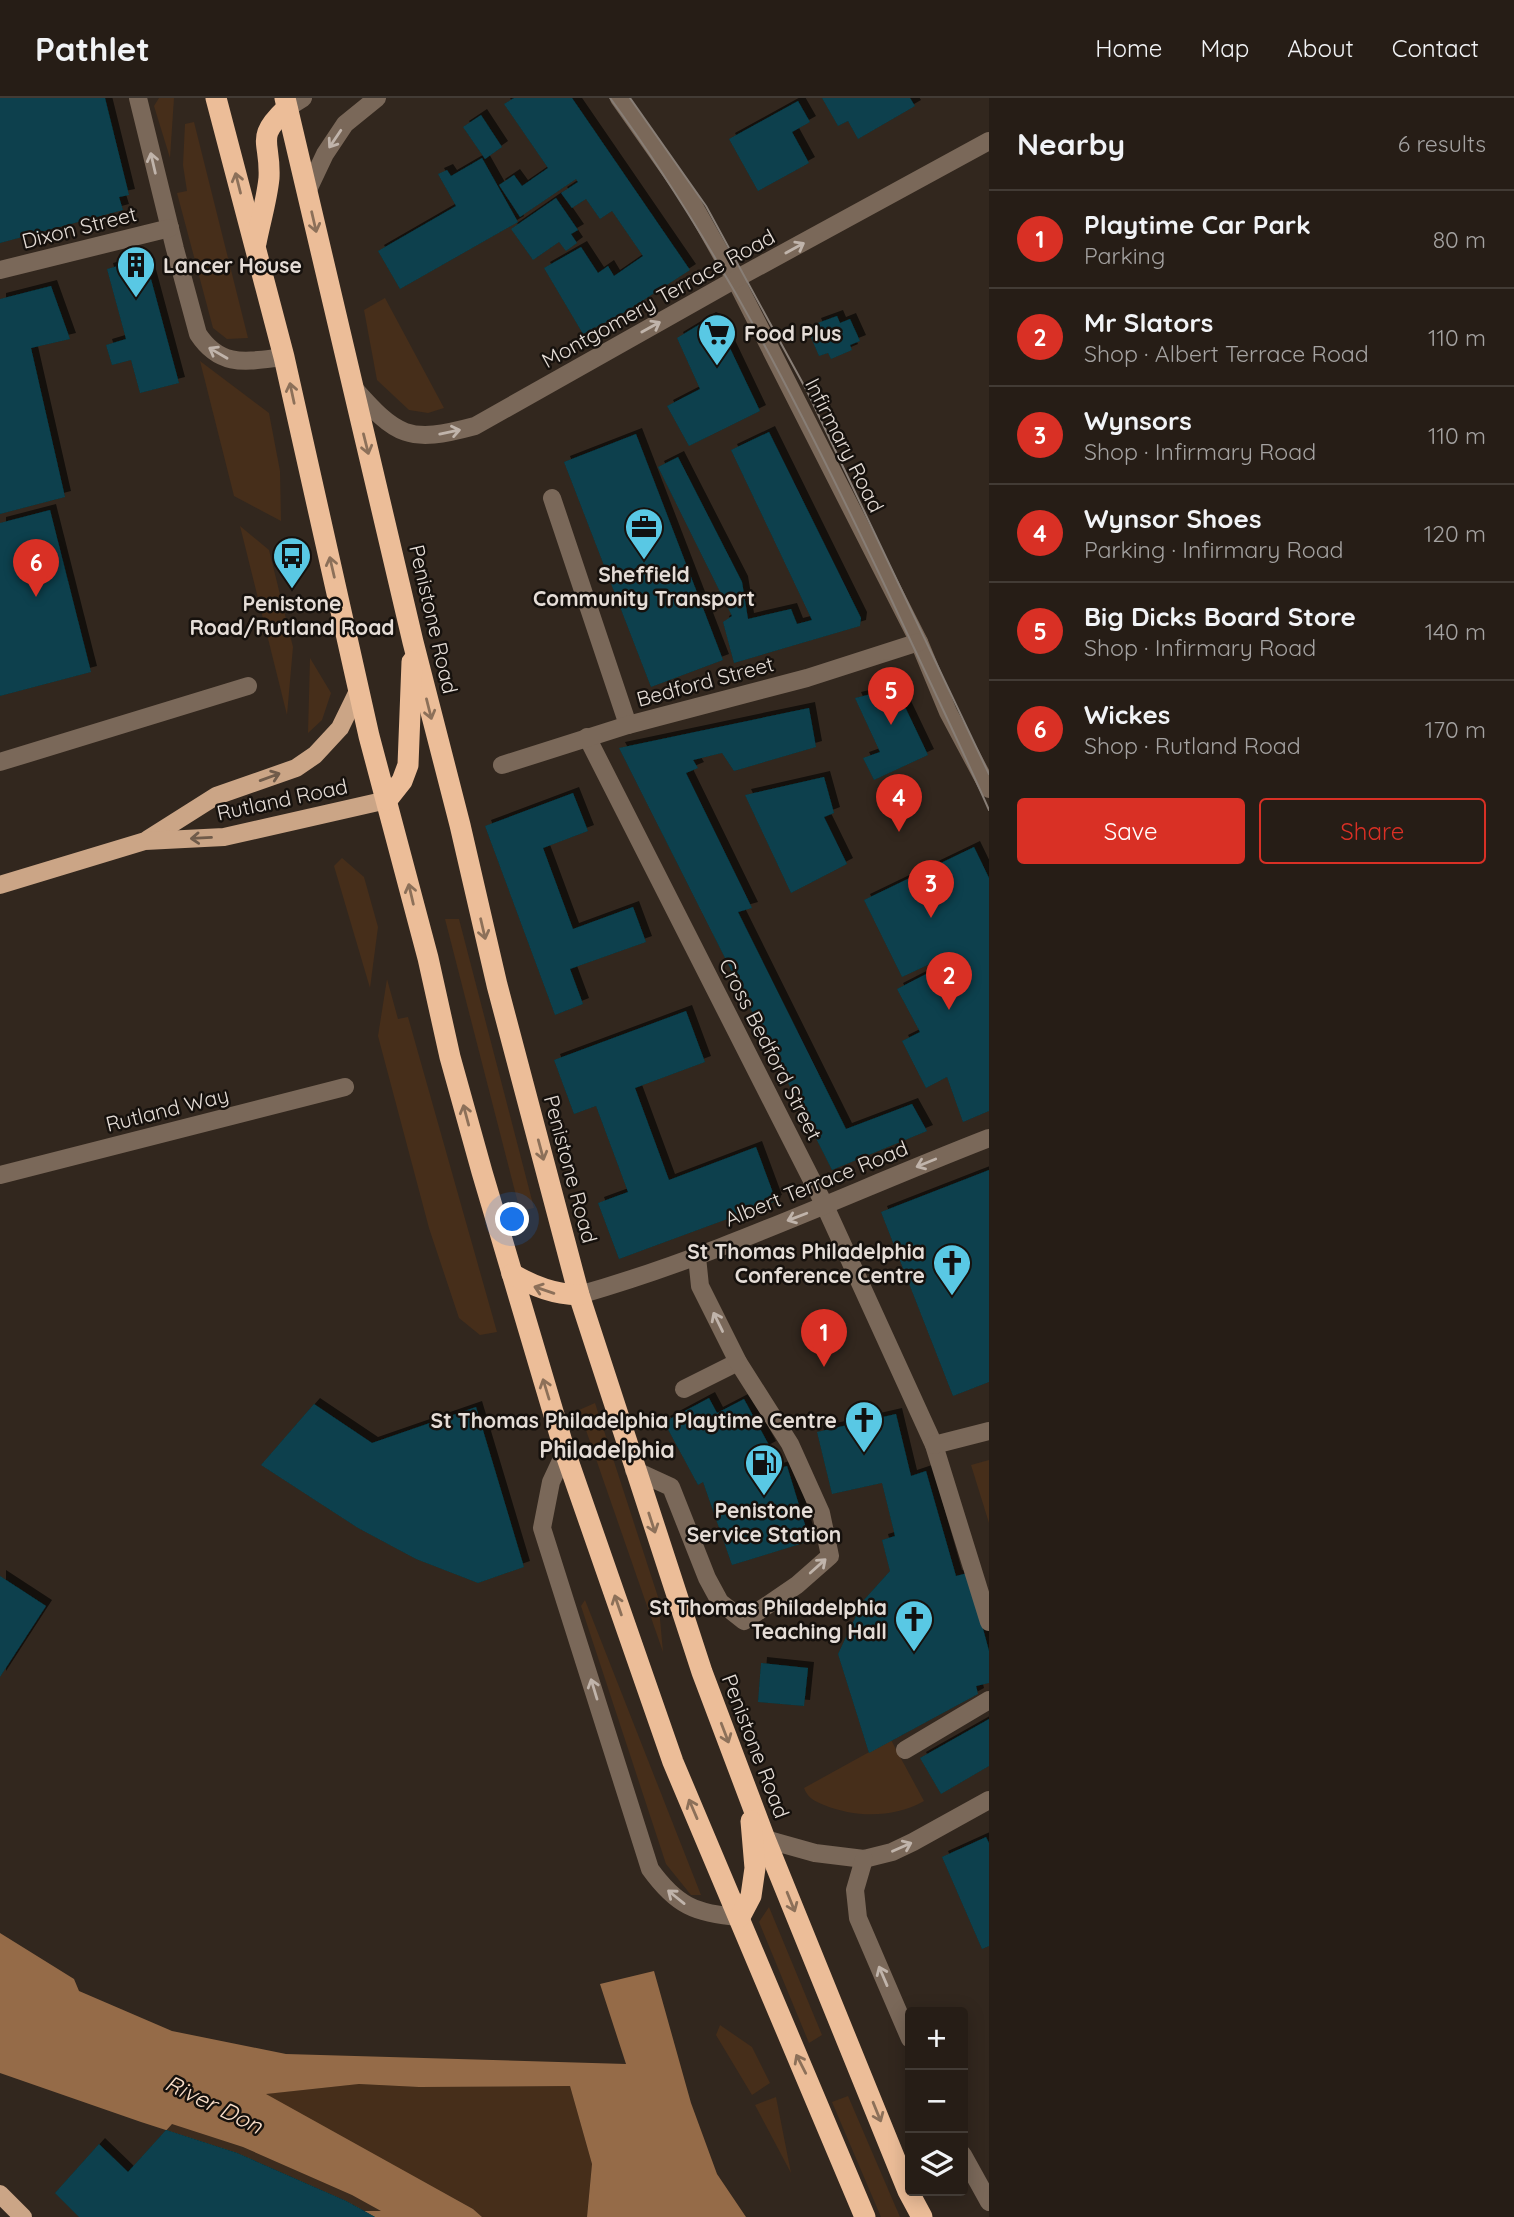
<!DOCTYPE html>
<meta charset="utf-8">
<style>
:root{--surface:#261d16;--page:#322a23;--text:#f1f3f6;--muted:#a4a2a1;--line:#423b35;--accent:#d93025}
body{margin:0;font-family:Quicksand,sans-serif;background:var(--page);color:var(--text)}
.controls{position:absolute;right:21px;bottom:21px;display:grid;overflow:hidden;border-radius:7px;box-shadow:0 4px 18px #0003}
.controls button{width:63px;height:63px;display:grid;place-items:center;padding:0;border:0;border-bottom:2px solid var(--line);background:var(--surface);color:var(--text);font:35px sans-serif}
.you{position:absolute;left:513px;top:1122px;width:24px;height:24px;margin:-18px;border:5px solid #fff;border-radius:50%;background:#1a73e8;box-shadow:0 0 0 10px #1a73e833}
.badge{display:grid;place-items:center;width:46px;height:46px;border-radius:50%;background:var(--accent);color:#fff;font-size:23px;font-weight:700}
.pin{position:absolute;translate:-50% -58px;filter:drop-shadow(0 2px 4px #0008)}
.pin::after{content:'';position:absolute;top:37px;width:24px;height:21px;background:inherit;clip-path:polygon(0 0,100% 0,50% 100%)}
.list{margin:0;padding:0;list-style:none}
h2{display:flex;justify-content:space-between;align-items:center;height:91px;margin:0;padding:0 28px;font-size:30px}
h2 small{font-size:23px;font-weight:400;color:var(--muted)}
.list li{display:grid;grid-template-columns:46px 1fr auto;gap:21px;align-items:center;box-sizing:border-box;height:98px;padding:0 28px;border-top:2px solid var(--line)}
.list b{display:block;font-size:26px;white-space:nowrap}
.list p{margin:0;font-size:23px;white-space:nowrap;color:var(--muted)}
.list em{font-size:23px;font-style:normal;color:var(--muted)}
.actions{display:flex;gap:14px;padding:21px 28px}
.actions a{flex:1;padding:16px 0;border:2px solid var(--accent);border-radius:7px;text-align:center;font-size:24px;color:var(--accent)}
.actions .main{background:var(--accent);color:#fff}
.icon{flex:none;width:38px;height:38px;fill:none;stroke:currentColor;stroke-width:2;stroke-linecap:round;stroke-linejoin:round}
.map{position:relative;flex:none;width:989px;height:2119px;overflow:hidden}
header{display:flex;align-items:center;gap:42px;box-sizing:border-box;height:98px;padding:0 35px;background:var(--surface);border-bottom:2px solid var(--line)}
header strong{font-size:33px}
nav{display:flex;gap:38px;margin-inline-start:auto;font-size:24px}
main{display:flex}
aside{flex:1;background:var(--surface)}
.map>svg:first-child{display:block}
</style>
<header>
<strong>Pathlet</strong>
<nav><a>Home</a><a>Map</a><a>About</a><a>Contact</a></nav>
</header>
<main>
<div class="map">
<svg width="989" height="2119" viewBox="0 0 989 2119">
<defs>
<filter id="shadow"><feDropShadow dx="6" dy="-6" stdDeviation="0" flood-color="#0009"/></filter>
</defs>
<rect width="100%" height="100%" fill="#32271e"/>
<g fill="#462e1a">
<path d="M159,0H174L170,60L154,8Z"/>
<path d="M194,24L248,240L227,241L213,230L177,95L187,93L183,67L185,26Z"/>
<path d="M385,200L444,310L428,315L409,312L377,282L364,212Z"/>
<path d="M200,263L269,315L280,373L281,423L234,398Z"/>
<path d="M240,428L269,452L293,549L287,617Z"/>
<path d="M310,560L331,595L322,622L308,635Z"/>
<path d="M342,760L364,779L378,829L370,890L334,768Z"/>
<path d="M445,821H459L534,1110L520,1113Z"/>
<path d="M387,881L398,921L408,919L497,1234L480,1237L459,1220L429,1130L378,938Z"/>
<path d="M595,1305L658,1499L663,1554L579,1312Z"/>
<path d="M989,1362V1425L971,1367Z"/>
<path d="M585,1502L701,1797H691L666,1766L581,1508Z"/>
<path d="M891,1642L924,1703C894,1720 856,1720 824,1707C814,1703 808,1700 804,1690Z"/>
<path d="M769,1809L822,1937L809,1945L759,1824Z"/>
<path d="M720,1927L752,1949L770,1985L752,1997L716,1937Z"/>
<path d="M359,1986L419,1989L570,1988L592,2066L587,2119H482L473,2111L264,1996Z"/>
<path d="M848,1998L900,2119H881L832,2004Z"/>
<path d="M776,1999L791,2075L755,2007Z"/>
</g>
<path fill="#956b48" d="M0,1835L74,1881L79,1893L172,1933L286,1956L626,1966L600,1886L654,1873L691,2005L717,2076L746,2119H587L592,2066L570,1988L419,1989L359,1986L266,1996L473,2111L482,2119H375L346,2103L237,2055L141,2024L0,1975Z"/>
<g fill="#08414e" filter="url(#shadow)">
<path d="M0,0H105L129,97L119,99L123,112L0,145Z"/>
<path d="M514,0H572L690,172L625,214L583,236L544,170L581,149L598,175L608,168L614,178L643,158L612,113L600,121L586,101L572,110L561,95L578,84L576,81L520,119L499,87L514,77L522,88L548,70L504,6Z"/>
<path d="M822,0H910L915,8L858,41L848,23L838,28Z"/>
<path d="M798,3L810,24L792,34L809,65L758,93L729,41Z"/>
<path d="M481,17L502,49L485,61L463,29Z"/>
<path d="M482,60L518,124L400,191L378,153L456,108L438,76L447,72L451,78Z"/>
<path d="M556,100L578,132L571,136L577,145L566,153L559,144L533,162L511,131Z"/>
<path d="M136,163L148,170L179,285L140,295L131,262L112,267L106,247L126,241L107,171Z"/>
<path d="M51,188L70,241L31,250L65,399L0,416V201Z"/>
<path d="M837,218L840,225L850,221L860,243L850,247L852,252L831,261L828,255L819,258L810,237L818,233L815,226Z"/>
<path d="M710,220L717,223L760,313L689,348L667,308L700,291L677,240Z"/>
<path d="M769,334L861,520L860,528L734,565L723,524L732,518L658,369L678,359L742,484L748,521L791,511L797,526L812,522L731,352Z"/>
<path d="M636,336L723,562L651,589L564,364Z"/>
<path d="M50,412L91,574L0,598V425Z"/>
<path d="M896,590L928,657L874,682L863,660L880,654L855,600Z"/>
<path d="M809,610L816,649L734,673L722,655L693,662L698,670L686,675L752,810L738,814L846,1031L912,1006L927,1033L832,1072L619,650Z"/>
<path d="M824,679L834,715L824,719L847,766L791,795L745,697Z"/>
<path d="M573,695L588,733L543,750L573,831L633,809L646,844L570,871L583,906L555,917L485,728Z"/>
<path d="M974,749L989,780V1013L963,1024L947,979L926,990L902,943L920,934L897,891L934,872L930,866L902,879L864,802Z"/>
<path d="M686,913L705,964L635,990L669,1082L756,1049L776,1103L619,1161L598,1105L628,1094L596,1008L574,1016L554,962Z"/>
<path d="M989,1072V1284L953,1298L881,1114Z"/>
<path d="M709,1300L717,1315L744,1301L770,1349L761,1354L767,1374L787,1368L810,1443L732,1467L703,1384L698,1387L664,1324Z"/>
<path d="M314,1306L372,1345L476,1309L524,1469L478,1485L416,1461L358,1430L261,1367Z"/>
<path d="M896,1316L911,1378L926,1373L956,1478L968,1475L989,1553V1585L976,1588L978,1596L869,1655L838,1556L863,1503L890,1473L882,1442L895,1438L882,1385L832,1396L817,1334Z"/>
<path d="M0,1478L46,1508L0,1579Z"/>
<path d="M761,1565L808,1570L804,1608L758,1604Z"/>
<path d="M989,1621V1668L941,1696L920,1660Z"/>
<path d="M986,1739L989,1745V1848L982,1851L942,1759Z"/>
<path d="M166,2032L237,2055L346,2103L375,2119H79L55,2095L99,2046L128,2074Z"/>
</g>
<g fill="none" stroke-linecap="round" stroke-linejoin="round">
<g stroke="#7a6859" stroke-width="18">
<path d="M138,0L175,151L198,236C221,271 248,263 284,259"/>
<path d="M619,0L690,101L735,181L919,544L948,614L989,691"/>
<path d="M287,10L303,0"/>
<path d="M307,94L325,56L345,26L377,0"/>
<path d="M0,172L170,130"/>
<path d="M352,288C397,339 408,346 475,328L743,177L989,43"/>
<path d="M552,400L628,627"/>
<path d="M587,639L825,1108L934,1347L989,1524"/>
<path d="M0,664L248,588"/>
<path d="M502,667L628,627L807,580L919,544"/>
<path d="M0,1077L345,989"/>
<path d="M579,1197C720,1157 852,1093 989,1040"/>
<path d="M684,1291L738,1264"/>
<path d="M934,1347L989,1333"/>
<path d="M565,1354L551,1384L542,1430L650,1771C676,1807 695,1816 740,1819"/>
<path d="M634,1372L671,1389L707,1480L720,1504L744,1523L797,1487L830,1458L821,1415L790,1346L738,1264L700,1188L697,1159"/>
<path d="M905,1652L989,1602"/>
<path d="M765,1741L815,1755L864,1761L892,1754L913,1744L989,1702"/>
<path d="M864,1761L855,1792L858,1820L910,1941"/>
<path d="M963,2057L989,2104"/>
</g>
<g stroke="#cba586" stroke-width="18">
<path d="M148,741L216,698L296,670L315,657L340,630L359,591"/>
<path d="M0,787L145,743L224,739L387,702"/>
<path d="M0,2096L23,2119"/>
</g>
<g stroke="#ecbd98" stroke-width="21">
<path d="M216,0L284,259L369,638L428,860L450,959L482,1074L565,1354L673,1664L865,2119"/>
<path d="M285,0L413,544L460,727L497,887L579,1197L702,1574L765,1741L908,2093L922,2119"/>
<path d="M256,145C260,124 267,101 269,80C271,42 254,41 287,10"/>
<path d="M387,702L402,683L408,667L412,564"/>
<path d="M512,1176C535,1189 554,1196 579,1197"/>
<path d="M740,1819L751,1798L755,1770L751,1723"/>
</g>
<g stroke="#887e76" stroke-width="2">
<path d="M610,0C721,151 806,321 886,490C920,564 956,637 989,712"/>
<path d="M630,0L706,108L807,293L989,676"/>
</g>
</g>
<defs><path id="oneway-shaft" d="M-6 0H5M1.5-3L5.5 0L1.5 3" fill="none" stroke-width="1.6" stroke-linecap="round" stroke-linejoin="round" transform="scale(1.75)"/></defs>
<g stroke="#c0b4ab">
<use href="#oneway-shaft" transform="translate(335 41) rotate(124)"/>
<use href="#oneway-shaft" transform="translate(153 65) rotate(-103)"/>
<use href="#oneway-shaft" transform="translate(795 150) rotate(-29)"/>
<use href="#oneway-shaft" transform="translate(651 229) rotate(-29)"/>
<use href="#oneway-shaft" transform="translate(218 255) rotate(-150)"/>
<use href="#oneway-shaft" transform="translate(450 334) rotate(-12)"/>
<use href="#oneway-shaft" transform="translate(926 1065) rotate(158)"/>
<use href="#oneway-shaft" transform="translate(797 1119) rotate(159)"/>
<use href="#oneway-shaft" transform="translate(718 1224) rotate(-116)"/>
<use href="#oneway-shaft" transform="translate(818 1468) rotate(-42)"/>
<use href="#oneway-shaft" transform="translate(594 1591) rotate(-107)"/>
<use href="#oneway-shaft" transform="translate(902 1749) rotate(-24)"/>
<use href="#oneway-shaft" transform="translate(676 1799) rotate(-141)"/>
<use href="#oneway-shaft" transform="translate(883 1878) rotate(-113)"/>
</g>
<g stroke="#8c7059">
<use href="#oneway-shaft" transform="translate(238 85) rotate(-104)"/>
<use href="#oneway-shaft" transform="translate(314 124) rotate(77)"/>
<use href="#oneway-shaft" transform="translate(292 295) rotate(-102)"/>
<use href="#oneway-shaft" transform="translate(366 346) rotate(76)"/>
<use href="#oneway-shaft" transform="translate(332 469) rotate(-103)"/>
<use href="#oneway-shaft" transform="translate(429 611) rotate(76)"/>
<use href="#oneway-shaft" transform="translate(411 796) rotate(-103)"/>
<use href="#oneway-shaft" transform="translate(483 831) rotate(77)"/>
<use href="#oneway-shaft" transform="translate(466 1017) rotate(-105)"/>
<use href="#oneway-shaft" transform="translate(541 1052) rotate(75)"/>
<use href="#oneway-shaft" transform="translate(544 1192) rotate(-161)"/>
<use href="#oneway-shaft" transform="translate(546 1291) rotate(-107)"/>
<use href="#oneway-shaft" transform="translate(652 1425) rotate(72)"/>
<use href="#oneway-shaft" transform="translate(618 1507) rotate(-109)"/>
<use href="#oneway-shaft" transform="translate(725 1635) rotate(69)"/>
<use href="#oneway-shaft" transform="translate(693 1711) rotate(-113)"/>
<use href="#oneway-shaft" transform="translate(791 1804) rotate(68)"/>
<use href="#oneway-shaft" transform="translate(801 1966) rotate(-117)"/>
<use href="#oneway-shaft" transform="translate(877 2014) rotate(68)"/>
</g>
<g stroke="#705b4a">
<use href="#oneway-shaft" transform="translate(270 679) rotate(-20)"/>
<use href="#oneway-shaft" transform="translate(201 740) rotate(177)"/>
</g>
<defs>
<symbol id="building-pin" viewBox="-11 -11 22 30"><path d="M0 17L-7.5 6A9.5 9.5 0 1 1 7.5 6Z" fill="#59c8e4" stroke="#16110d"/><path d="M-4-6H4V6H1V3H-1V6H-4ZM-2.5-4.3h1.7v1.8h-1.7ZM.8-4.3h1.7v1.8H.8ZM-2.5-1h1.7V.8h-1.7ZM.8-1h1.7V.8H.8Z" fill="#111"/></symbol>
<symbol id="supermarket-pin" viewBox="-11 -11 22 30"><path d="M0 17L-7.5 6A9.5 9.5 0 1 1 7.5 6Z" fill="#59c8e4" stroke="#16110d"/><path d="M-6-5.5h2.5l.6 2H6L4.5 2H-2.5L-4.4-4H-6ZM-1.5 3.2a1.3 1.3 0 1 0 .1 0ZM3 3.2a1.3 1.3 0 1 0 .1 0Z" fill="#111"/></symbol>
<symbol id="office-pin" viewBox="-11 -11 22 30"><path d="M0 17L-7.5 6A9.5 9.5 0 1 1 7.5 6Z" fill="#59c8e4" stroke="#16110d"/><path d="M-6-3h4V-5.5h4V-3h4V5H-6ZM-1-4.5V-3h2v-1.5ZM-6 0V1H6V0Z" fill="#111"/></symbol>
<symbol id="bus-pin" viewBox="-11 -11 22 30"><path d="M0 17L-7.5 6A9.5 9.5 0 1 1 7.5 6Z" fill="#59c8e4" stroke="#16110d"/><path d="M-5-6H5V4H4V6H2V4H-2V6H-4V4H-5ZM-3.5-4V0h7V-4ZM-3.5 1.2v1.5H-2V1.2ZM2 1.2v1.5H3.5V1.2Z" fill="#111"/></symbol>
<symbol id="church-pin" viewBox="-11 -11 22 30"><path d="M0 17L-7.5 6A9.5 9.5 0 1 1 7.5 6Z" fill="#59c8e4" stroke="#16110d"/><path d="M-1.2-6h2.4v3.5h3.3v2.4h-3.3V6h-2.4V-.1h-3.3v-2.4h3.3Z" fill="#111"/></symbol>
<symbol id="fuel-pin" viewBox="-11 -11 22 30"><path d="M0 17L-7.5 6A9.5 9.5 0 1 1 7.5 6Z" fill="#59c8e4" stroke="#16110d"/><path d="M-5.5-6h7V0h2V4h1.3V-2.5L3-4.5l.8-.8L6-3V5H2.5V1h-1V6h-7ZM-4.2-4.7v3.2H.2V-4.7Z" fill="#111"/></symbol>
</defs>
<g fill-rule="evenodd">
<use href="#building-pin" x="114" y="145" width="44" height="60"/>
<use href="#supermarket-pin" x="695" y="213" width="44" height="60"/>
<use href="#office-pin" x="622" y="407" width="44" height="60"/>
<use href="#bus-pin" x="270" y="436" width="44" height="60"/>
<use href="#church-pin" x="930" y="1143" width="44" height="60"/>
<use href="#church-pin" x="842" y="1300" width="44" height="60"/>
<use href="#fuel-pin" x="742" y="1343" width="44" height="60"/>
<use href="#church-pin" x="892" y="1499" width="44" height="60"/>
</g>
<g text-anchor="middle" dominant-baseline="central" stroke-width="5" stroke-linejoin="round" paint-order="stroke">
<g font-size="21" fill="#e5ddd7" stroke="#16110d">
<text transform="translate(79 129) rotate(-14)">Dixon Street</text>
<text transform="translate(658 200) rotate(-29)">Montgomery Terrace Road</text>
<text transform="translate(845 347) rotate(63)">Infirmary Road</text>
<text transform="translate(434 521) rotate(77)">Penistone Road</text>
<text transform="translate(705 583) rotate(-15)">Bedford Street</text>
<text transform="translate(282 701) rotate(-12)">Rutland Road</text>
<text transform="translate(771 951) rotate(63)">Cross Bedford Street</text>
<text transform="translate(167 1011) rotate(-14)">Rutland Way</text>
<text transform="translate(571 1071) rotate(75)">Penistone Road</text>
<text transform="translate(816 1085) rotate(-22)">Albert Terrace Road</text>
<text transform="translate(756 1648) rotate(69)">Penistone Road</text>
</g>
<g font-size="21" font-weight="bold" fill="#e5ddd7" stroke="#16110d">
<text x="163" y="167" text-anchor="start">Lancer House</text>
<text x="744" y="235" text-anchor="start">Food Plus</text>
<text x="644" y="476">Sheffield<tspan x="644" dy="24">Community Transport</tspan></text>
<text x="292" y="505">Penistone<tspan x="292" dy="24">Road/Rutland Road</tspan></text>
<text x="925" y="1153" text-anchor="end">St Thomas Philadelphia<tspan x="925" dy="24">Conference Centre</tspan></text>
<text x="837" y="1322" text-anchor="end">St Thomas Philadelphia Playtime Centre</text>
<text x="764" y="1412">Penistone<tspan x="764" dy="24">Service Station</tspan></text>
<text x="887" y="1509" text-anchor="end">St Thomas Philadelphia<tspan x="887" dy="24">Teaching Hall</tspan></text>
</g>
<g font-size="23" font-weight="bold" fill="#e5ddd7" stroke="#16110d">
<text x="607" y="1351">Philadelphia</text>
</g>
<g font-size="23" font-style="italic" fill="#fadfca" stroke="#16110d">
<text transform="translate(214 2006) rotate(26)">River Don</text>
</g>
</g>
</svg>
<div class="controls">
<button>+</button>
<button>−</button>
<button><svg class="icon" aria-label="layers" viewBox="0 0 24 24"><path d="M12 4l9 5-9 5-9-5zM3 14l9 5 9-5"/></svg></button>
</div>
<div class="you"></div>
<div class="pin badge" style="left:824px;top:1269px">1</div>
<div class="pin badge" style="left:949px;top:912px">2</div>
<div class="pin badge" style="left:931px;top:820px">3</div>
<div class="pin badge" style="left:899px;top:734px">4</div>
<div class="pin badge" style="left:891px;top:627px">5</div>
<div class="pin badge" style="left:36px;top:499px">6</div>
</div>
<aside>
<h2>Nearby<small>6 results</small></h2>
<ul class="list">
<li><span class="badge">1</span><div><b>Playtime Car Park</b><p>Parking</p></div><em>80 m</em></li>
<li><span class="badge">2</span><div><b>Mr Slators</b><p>Shop · Albert Terrace Road</p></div><em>110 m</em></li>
<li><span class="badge">3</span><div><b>Wynsors</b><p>Shop · Infirmary Road</p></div><em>110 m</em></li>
<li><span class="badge">4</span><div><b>Wynsor Shoes</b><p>Parking · Infirmary Road</p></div><em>120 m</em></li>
<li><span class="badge">5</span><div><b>Big Dicks Board Store</b><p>Shop · Infirmary Road</p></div><em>140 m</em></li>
<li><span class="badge">6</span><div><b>Wickes</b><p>Shop · Rutland Road</p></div><em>170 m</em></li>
</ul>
<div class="actions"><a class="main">Save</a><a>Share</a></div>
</aside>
</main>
